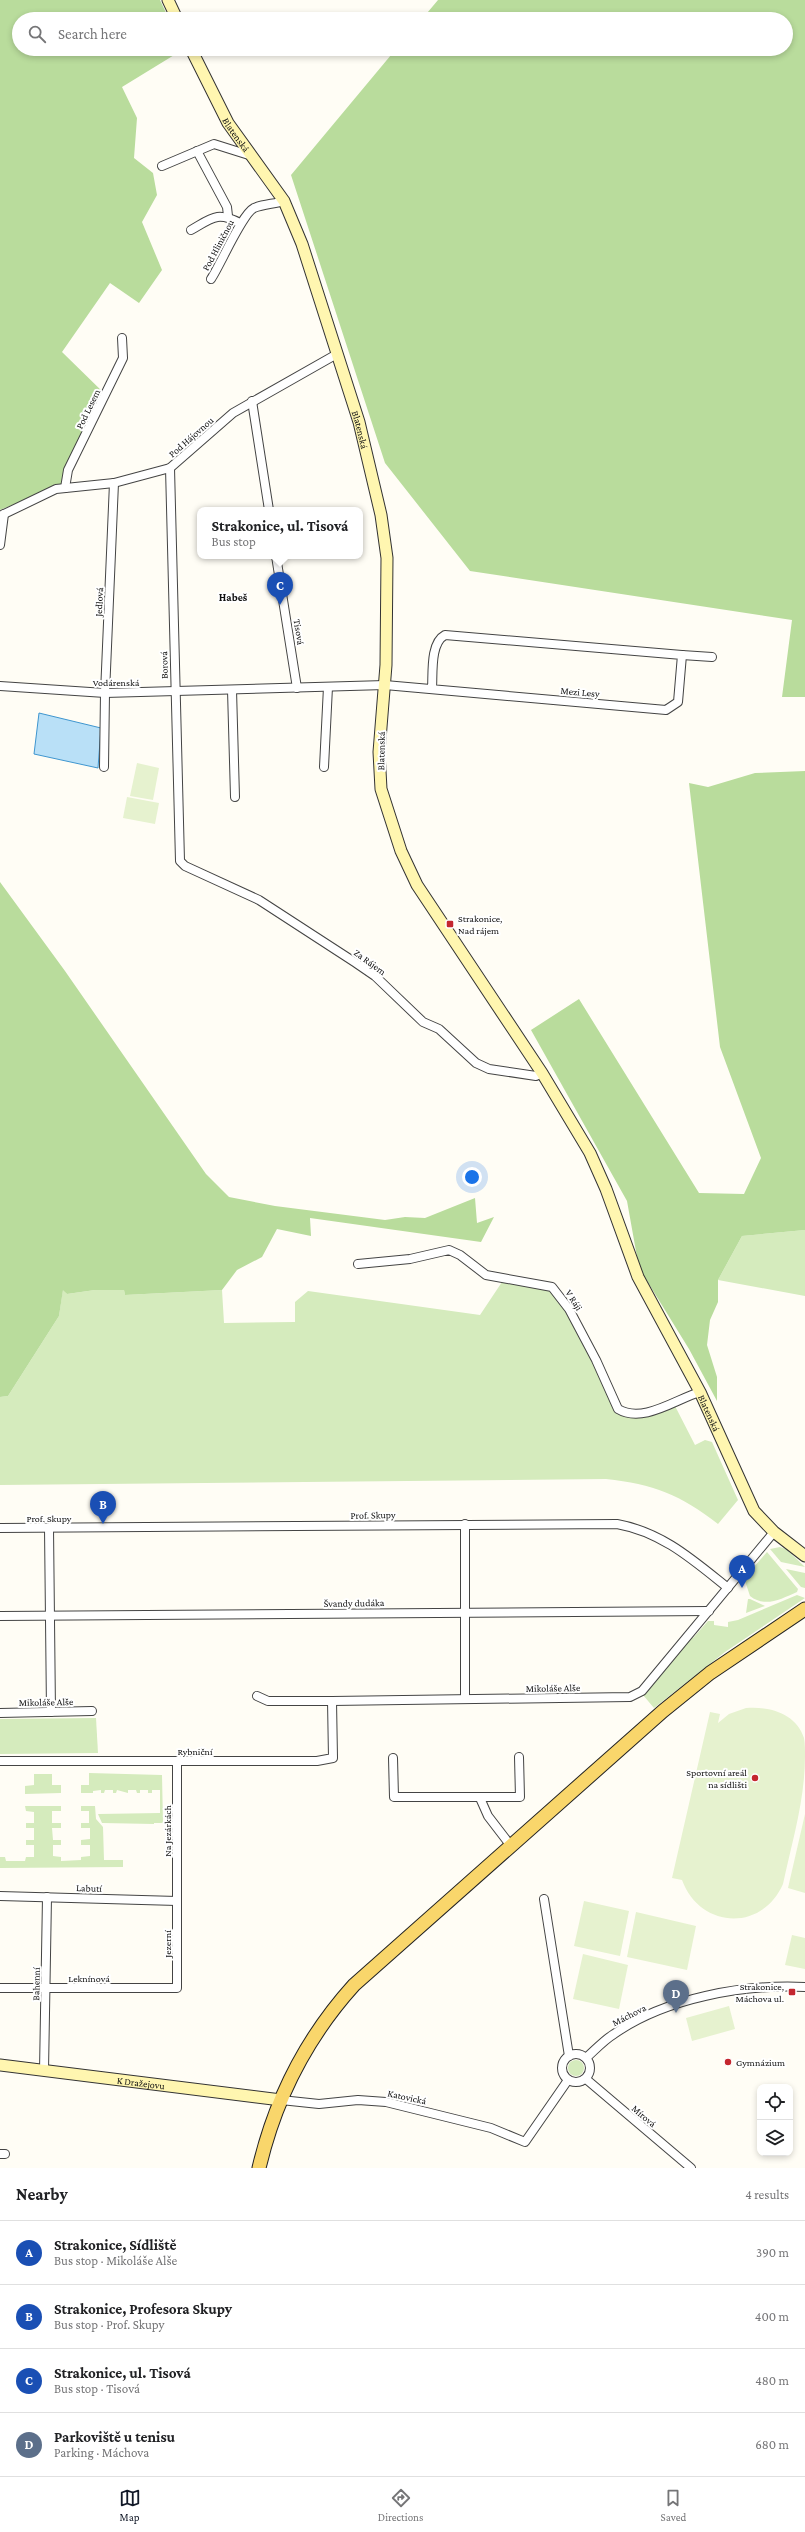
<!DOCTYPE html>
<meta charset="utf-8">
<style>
:root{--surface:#fff;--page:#f2f2f2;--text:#202124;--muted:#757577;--line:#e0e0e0;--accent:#111827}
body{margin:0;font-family:"Crimson Pro",serif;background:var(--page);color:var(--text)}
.controls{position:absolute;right:12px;bottom:12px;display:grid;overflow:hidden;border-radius:8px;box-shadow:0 2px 6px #0003}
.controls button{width:36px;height:36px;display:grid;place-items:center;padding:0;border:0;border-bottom:1px solid var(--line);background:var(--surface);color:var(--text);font:20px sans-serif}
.you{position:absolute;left:472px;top:1177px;width:14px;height:14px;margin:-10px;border:3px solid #fff;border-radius:50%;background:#1a73e8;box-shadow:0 0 0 6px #1a73e833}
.badge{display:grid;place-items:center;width:26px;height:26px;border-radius:50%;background:var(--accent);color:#fff;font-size:13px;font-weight:700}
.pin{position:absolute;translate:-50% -33px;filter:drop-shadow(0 1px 2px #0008)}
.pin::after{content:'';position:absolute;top:21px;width:14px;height:12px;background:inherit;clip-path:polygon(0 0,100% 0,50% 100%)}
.popup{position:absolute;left:197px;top:507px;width:166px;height:52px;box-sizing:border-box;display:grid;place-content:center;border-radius:8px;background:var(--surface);filter:drop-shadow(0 1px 3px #0005);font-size:13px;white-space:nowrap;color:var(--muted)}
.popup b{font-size:15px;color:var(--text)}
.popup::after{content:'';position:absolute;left:50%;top:100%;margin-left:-8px;border:8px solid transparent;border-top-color:var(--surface)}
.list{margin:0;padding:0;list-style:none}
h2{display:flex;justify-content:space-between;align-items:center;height:52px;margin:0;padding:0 16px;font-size:17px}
h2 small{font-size:13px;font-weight:400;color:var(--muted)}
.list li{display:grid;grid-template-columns:26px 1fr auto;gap:12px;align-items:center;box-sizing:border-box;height:64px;padding:0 16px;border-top:1px solid var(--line)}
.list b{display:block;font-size:15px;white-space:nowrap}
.list p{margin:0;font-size:13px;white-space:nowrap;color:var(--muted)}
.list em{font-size:13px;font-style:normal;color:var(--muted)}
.icon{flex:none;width:22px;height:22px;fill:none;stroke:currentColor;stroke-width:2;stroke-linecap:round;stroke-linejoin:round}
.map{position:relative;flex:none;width:805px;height:2168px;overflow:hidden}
.search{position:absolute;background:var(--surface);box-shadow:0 2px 6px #0003;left:12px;right:12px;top:12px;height:44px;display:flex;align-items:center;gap:10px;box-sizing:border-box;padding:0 14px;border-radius:22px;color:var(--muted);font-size:15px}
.sheet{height:308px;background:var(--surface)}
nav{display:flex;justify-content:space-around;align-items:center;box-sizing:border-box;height:56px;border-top:1px solid var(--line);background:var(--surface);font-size:11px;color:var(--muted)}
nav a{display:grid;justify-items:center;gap:2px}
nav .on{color:var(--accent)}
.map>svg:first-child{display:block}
</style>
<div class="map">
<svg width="805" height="2168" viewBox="0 0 805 2168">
<rect width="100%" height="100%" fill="#fffdf5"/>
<g fill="#d5ebbd">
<path d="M805,1230V1296L718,1280L742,1236Z"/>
<path d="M541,1281L547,1282L560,1294L614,1403L633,1417L675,1406L695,1445L705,1440L712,1442L738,1500L718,1524C681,1495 653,1484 606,1479L0,1485V1397L8,1396L59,1316L63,1289L67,1294L95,1290H124L125,1295L222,1290L224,1323L295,1322V1302L308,1291L480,1315L502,1282Z"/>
<path d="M780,1547L786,1549L805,1567L781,1562L770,1549Z"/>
<path d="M767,1552L798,1589L797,1592C781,1599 765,1608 750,1596L744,1578Z"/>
<path d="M786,1569L805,1573V1588L801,1587Z"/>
<path d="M797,1595L805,1598L725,1652L654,1708L643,1695L691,1637L693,1638L708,1621H714V1625L728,1627V1622L738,1620Z"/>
<path d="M748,1599H750L765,1606L746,1613Z"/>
<path d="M96,1718L98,1753L0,1754V1719Z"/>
<path d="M89,1773L162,1775L163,1823H154V1824L102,1823L98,1814L160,1813V1790H152V1793H148V1790H140V1793H137L136,1790H128V1793L117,1790L116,1793H113V1790H105L104,1793H101V1790L93,1791V1793H81V1785H89Z"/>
<path d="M34,1774H52V1785H61V1793L25,1794V1786L34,1785Z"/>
<path d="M25,1806H61V1811H52V1823H61V1828H52L53,1840H61V1845H53V1856L61,1857V1861L81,1860V1857L90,1856V1845H81V1840L90,1839V1828H81V1823H89V1811H81V1806H95L96,1819L103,1827L104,1860H123V1867L0,1868V1857H5L6,1861H25L26,1857H34V1845H26V1840H34V1828H26V1823H34V1812L26,1811Z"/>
<circle cx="576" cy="2068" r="8"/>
</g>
<g fill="#b9dc9c">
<path d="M0,0H160L169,19H19V49H184L122,87L137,118L134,158L153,173L157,195L142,222L162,270L139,303L110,283L62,352L107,396L61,485L0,510Z"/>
<path d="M438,0H805V697H782L792,620L470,571L385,463L291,175L396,49H786V19H422Z"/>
<path d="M805,771V1230L742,1236L718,1280V1302L710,1320L707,1345L717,1377V1401L689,1349L639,1268L627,1201L531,1030L579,999L699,1193L744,1194L761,1158L720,1047L689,783L708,787L755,773Z"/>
<path d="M0,882L65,971L206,1174L229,1197L275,1206L385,1220L405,1217L425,1218L475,1198L477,1223L494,1217L481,1242L310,1218L311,1236L277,1229L262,1257L237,1270L222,1290L125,1295L124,1290H95L67,1294L63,1290L59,1316L8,1396L0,1397Z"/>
</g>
<g fill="#e6f2cf">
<path d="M137,763L159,768L153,800L130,796Z"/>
<path d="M127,797L159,803L155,824L123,818Z"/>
<path d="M746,1708C769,1706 796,1713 804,1738C805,1743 805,1751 805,1756C805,1800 792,1842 783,1884C762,1932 700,1929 682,1880L672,1878L710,1712L720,1714L718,1723L729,1714Z"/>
<path d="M805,1814V1893L788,1888Z"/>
<path d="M584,1901L629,1911L620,1956L574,1946Z"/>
<path d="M636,1912L696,1926L687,1970L627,1957Z"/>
<path d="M792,1935L805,1938V1969L785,1965Z"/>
<path d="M583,1954L628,1965L619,2009L573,1999Z"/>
<path d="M729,2006L735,2029L692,2041L686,2018Z"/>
</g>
<path fill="#b9e0f7" stroke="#3f96cf" d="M39,713L101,728L98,768L34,754Z"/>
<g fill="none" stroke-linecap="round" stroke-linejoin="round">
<defs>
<g id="street">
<path d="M197,151L227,207L228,216"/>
<path d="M162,166L214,144L252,156"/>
<path d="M191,230C212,218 217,211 240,223"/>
<path d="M211,279C221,264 242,214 254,208C263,204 275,204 284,201"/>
<path d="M252,401L269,510"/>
<path d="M170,468L180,861L185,866L259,900L356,963L375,976L423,1022L439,1029L476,1063L489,1069L536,1076L542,1073"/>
<path d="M65,488L68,470L123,358L122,338"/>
<path d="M0,516L56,489L114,483L170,468L233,413L337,354"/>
<path d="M0,545L4,514"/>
<path d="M276,556L297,688"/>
<path d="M682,655L712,657"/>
<path d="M0,686L105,693L385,685L666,710L678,702L682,655L445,635C430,643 433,673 432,689"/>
<path d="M232,690L235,797"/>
<path d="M104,767L105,693L114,483"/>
<path d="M324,767L328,687"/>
<path d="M358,1264L410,1259L449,1250L460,1255L486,1275L552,1287L569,1309L596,1360L618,1409C643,1424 676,1399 700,1392"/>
<path d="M465,1524V1699"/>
<path d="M0,1528L617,1524C662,1532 693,1560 728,1588"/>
<path d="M49,1528L51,1712"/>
<path d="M0,1616L709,1611"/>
<path d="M257,1696L268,1701H332L630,1697L642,1691L774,1532"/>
<path d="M0,1713L92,1711"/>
<path d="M393,1758L394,1797H520L519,1757"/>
<path d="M0,1761H317L333,1758L332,1701"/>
<path d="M480,1798L488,1816L511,1846"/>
<path d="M0,1896L177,1901"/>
<path d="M544,1899L569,2056"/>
<path d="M0,1988H177V1761"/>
<circle cx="576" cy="2068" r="14"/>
<path d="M586,2058C595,2050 604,2040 614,2034C665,1998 744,1984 805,1987"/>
<path d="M44,2071L47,1897"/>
<path d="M586,2079L691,2168"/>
<path d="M281,2100L319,2104L358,2100L386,2102L491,2128L525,2142L568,2080"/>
<path d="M0,2154H5"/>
</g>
<g id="secondary">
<path d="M168,0L177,19"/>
<path id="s1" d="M191,49L228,123L284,201L302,244L359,422L381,515L387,558L386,665L379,752L381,789L401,851L417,885L542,1073L590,1153L606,1189L638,1277L700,1392L754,1511L774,1532L805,1556"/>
<path id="s2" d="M0,2065L281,2100"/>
</g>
<path id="primary" d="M259,2168C275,2100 307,2037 354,1985L663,1711L710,1673L805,1609"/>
</defs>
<use href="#street" stroke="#444" stroke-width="10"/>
<use href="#secondary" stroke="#333" stroke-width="13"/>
<use href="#primary" stroke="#222" stroke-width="15"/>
<use href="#street" stroke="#fff" stroke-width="8"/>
<use href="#secondary" stroke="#fff6b0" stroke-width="11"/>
<use href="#primary" stroke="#f9d66b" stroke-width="13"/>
</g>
<g fill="#c4262e" stroke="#fff" stroke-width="1.5">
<rect x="446" y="920" width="8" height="8" rx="2"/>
<circle cx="755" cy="1778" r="4"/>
<rect x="788" y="1988" width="8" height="8" rx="2"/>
<circle cx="728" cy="2062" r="4"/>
</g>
<g text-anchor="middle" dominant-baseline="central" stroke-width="4" stroke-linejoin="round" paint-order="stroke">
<g font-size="10" fill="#111" stroke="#fff">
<text stroke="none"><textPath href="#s1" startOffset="97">Blatenská</textPath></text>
<text transform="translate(218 245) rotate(-62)">Pod Hliničnou</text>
<text transform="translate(88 409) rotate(-64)">Pod Lesem</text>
<text stroke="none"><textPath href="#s1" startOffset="420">Blatenská</textPath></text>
<text transform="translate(191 437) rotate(-41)">Pod Hájovnou</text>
<text transform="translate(99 602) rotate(-87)">Jedlová</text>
<text transform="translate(299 632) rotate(81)">Tisová</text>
<text transform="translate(164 665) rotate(-91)">Borová</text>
<text x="116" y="682">Vodárenská</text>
<text transform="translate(580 692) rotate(5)">Mezi Lesy</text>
<text transform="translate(381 751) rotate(-89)">Blatenská</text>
<text transform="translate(370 962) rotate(36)">Za Rájem</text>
<text transform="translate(574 1300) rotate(58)">V Ráji</text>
<text stroke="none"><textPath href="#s1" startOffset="1491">Blatenská</textPath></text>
<text transform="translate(373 1515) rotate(-1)">Prof. Skupy</text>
<text x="49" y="1518">Prof. Skupy</text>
<text transform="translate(354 1603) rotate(-1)">Švandy dudáka</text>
<text transform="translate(553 1688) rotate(-1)">Mikoláše Alše</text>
<text transform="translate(46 1702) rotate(-1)">Mikoláše Alše</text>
<text x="195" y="1751">Rybniční</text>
<text transform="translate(167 1831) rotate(-90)">Na Jezárkách</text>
<text transform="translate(89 1888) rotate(2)">Labutí</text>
<text transform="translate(167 1944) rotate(-90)">Jezerní</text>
<text x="89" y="1978">Leknínová</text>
<text transform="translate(36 1984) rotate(-89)">Bahenní</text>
<text transform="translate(629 2015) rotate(-27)">Máchova</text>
<text stroke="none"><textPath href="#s2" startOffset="142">K Dražejovu</textPath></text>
<text transform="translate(407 2097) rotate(12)">Katovická</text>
<text transform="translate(644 2116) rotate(40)">Mírová</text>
</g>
<g font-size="10" fill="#111" stroke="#fff" text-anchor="start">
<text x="458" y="918">Strakonice,<tspan x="458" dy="12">Nad rájem</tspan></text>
<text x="747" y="1772" text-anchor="end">Sportovní areál<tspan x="747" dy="12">na sídlišti</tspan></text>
<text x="784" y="1986" text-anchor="end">Strakonice,<tspan x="784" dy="12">Máchova ul.</tspan></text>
<text x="736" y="2062">Gymnázium</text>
</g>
<g font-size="11" font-weight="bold" fill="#111" stroke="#fff">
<text x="233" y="597">Habeš</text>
</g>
</g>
</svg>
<div class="controls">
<button><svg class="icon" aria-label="locate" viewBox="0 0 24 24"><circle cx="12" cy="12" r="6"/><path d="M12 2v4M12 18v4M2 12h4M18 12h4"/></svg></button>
<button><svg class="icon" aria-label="layers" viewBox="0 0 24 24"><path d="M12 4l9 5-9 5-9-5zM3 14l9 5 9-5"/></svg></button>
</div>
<div class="you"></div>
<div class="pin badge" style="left:742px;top:1588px;background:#1a4fb4">A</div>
<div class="pin badge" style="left:103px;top:1524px;background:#1a4fb4">B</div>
<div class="pin badge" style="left:280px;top:605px;background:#1a4fb4">C</div>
<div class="popup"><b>Strakonice, ul. Tisová</b>Bus stop</div>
<div class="pin badge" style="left:676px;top:2013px;background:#5c6f8a">D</div>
<div class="search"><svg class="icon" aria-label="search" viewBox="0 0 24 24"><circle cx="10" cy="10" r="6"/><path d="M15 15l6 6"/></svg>Search here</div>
</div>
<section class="sheet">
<h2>Nearby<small>4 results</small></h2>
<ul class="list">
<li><span class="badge" style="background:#1a4fb4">A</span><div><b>Strakonice, Sídliště</b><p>Bus stop · Mikoláše Alše</p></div><em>390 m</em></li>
<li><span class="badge" style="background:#1a4fb4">B</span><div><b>Strakonice, Profesora Skupy</b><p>Bus stop · Prof. Skupy</p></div><em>400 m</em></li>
<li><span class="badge" style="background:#1a4fb4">C</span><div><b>Strakonice, ul. Tisová</b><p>Bus stop · Tisová</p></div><em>480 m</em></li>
<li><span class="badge" style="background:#5c6f8a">D</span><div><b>Parkoviště u tenisu</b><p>Parking · Máchova</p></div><em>680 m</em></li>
</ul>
</section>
<nav>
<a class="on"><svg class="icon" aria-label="map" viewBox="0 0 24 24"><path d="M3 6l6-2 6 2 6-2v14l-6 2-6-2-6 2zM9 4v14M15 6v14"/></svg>Map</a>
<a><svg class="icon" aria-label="directions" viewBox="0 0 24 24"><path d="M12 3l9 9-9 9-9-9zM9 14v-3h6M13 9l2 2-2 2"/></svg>Directions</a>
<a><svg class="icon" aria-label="saved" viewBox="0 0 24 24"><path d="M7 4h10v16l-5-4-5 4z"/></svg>Saved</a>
</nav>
